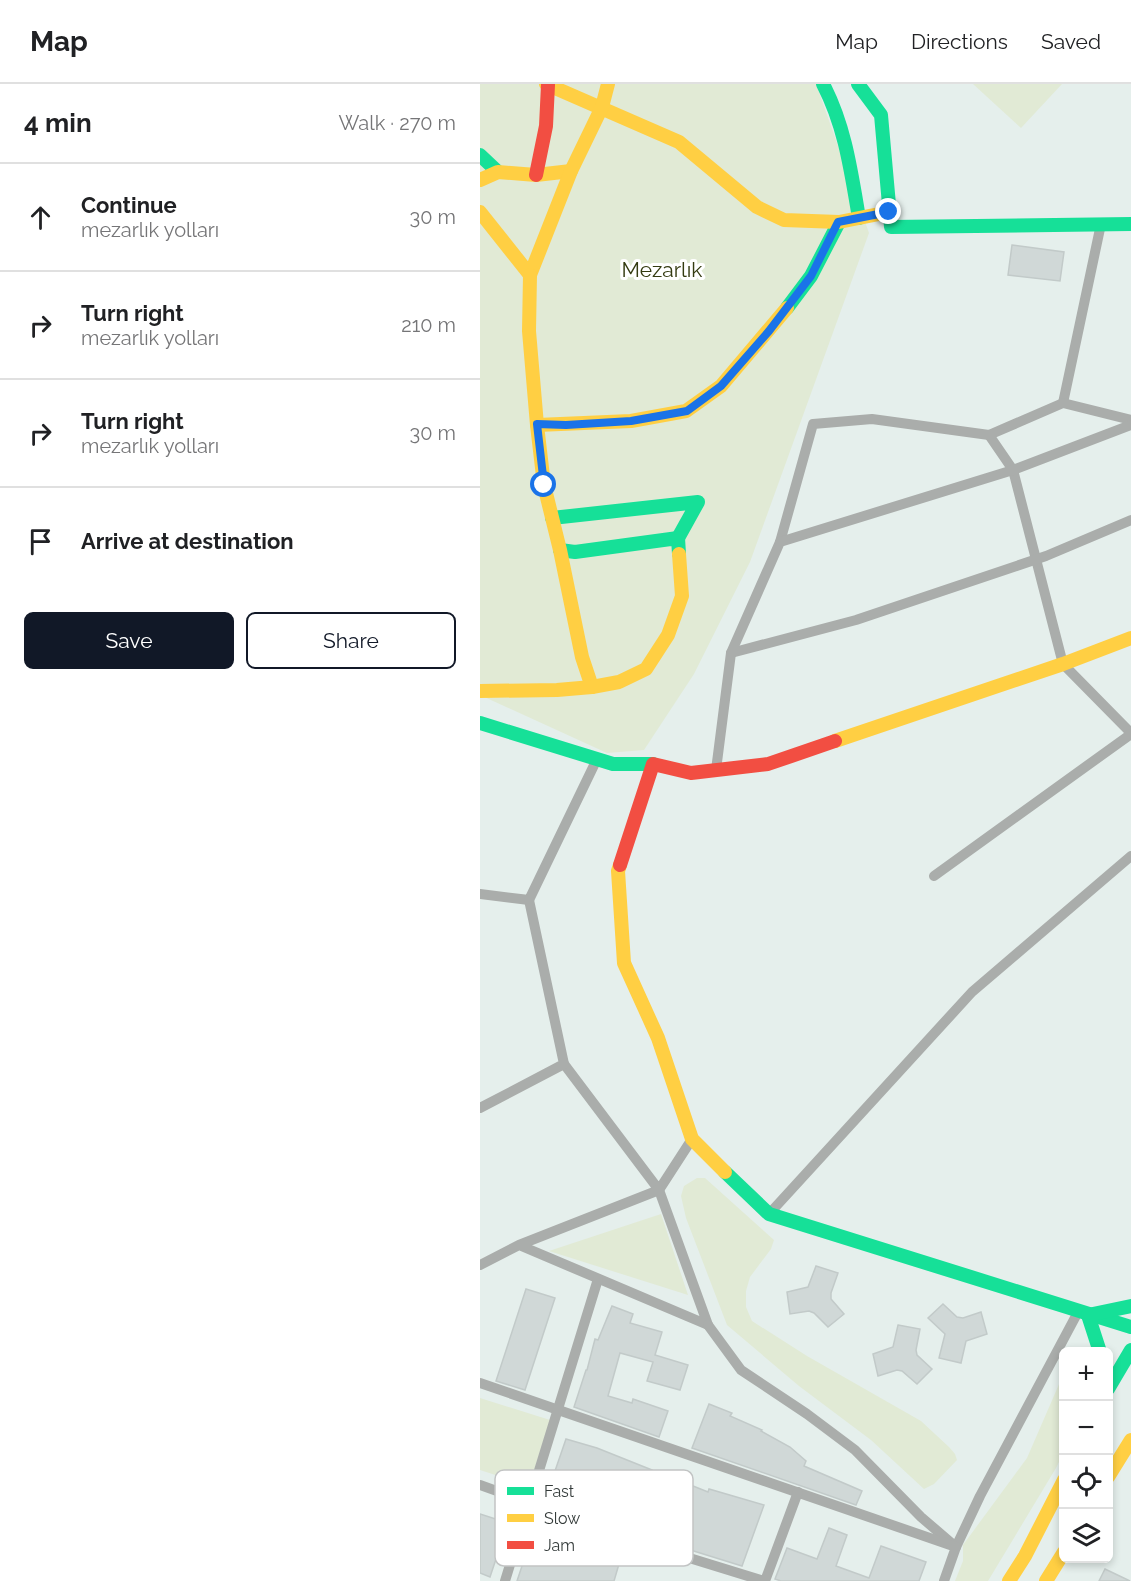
<!DOCTYPE html>
<meta charset="utf-8">
<style>
:root{--surface:#fff;--page:#f2f2f2;--text:#202124;--muted:#757577;--line:#e0e0e0;--accent:#111827}
body{margin:0;font-family:Raleway,sans-serif;background:var(--page);color:var(--text)}
.controls{position:absolute;right:18px;bottom:18px;display:grid;overflow:hidden;border-radius:9px;box-shadow:0 3px 9px #0003}
.controls button{width:54px;height:54px;display:grid;place-items:center;padding:0;border:0;border-bottom:2px solid var(--line);background:var(--surface);color:var(--text);font:30px sans-serif}
.stop{position:absolute;width:18px;height:18px;margin:-14px;border:4px solid #1a73e8;border-radius:50%;background:#fff}
.stop.end{background:#1a73e8;border-color:#fff;box-shadow:0 2px 6px #0008}
.list{margin:0;padding:0;list-style:none}
h2{display:flex;justify-content:space-between;align-items:center;height:78px;margin:0;padding:0 24px;font-size:26px}
h2 small{font-size:20px;font-weight:400;color:var(--muted)}
.list li{display:grid;grid-template-columns:39px 1fr auto;gap:18px;align-items:center;box-sizing:border-box;height:108px;padding:0 24px;border-top:2px solid var(--line)}
.list b{display:block;font-size:22px;white-space:nowrap}
.list p{margin:0;font-size:20px;white-space:nowrap;color:var(--muted)}
.list em{font-size:20px;font-style:normal;color:var(--muted)}
.actions{display:flex;gap:12px;padding:18px 24px}
.actions a{flex:1;padding:14px 0;border:2px solid var(--accent);border-radius:9px;text-align:center;font-size:21px;color:var(--accent)}
.actions .main{background:var(--accent);color:#fff}
.icon{flex:none;width:33px;height:33px;fill:none;stroke:currentColor;stroke-width:2;stroke-linecap:round;stroke-linejoin:round}
.map{position:relative;flex:none;width:651px;height:1497px;overflow:hidden}
header{display:flex;align-items:center;gap:36px;box-sizing:border-box;height:84px;padding:0 30px;background:var(--surface);border-bottom:2px solid var(--line)}
header strong{font-size:28px}
nav{display:flex;gap:33px;margin-inline-start:auto;font-size:21px}
main{display:flex}
aside{flex:1;background:var(--surface)}
.map>svg:first-child{display:block}
</style>
<header>
<strong>Map</strong>
<nav><a>Map</a><a>Directions</a><a>Saved</a></nav>
</header>
<main>
<aside>
<h2>4 min<small>Walk · 270 m</small></h2>
<ul class="list">
<li><svg class="icon" aria-label="ahead" viewBox="0 0 24 24"><path d="M12 20V5M6 11l6-6 6 6"/></svg><div><b>Continue</b><p>mezarlık yolları</p></div><em>30 m</em></li>
<li><svg class="icon" aria-label="right" viewBox="0 0 24 24"><path d="M7 20v-9h11M14 6l5 5-5 5"/></svg><div><b>Turn right</b><p>mezarlık yolları</p></div><em>210 m</em></li>
<li><svg class="icon" aria-label="right" viewBox="0 0 24 24"><path d="M7 20v-9h11M14 6l5 5-5 5"/></svg><div><b>Turn right</b><p>mezarlık yolları</p></div><em>30 m</em></li>
<li><svg class="icon" aria-label="arrive" viewBox="0 0 24 24"><path d="M6 21V4h12l-3 4 3 4H6"/></svg><div><b>Arrive at destination</b></div></li>
</ul>
<div class="actions"><a class="main">Save</a><a>Share</a></div>
</aside>
<div class="map">
<svg width="651" height="1497" viewBox="0 0 651 1497">
<rect width="100%" height="100%" fill="#e5efec"/>
<g fill="#e1ead5">
<path d="M0,0H336L389,149L270,478L214,590L164,666L127,669L0,611Z"/>
<path d="M493,0H582L541,44Z"/>
<path d="M217,1094H225L294,1156L291,1165L270,1193L266,1207V1223L272,1237L327,1272L441,1337L469,1363L475,1370L477,1376L454,1400L444,1405L391,1356L319,1302L247,1241L206,1134L201,1112L204,1102Z"/>
<path d="M181,1130L208,1211L69,1167Z"/>
<path d="M583,1291V1370L576,1384L508,1497H475L483,1477V1461L547,1374Z"/>
<path d="M0,1314L70,1336L49,1402L0,1386Z"/>
</g>
<g fill="#d0d8d7" stroke="#c2cac9" stroke-width="1.5">
<path d="M532,161L584,168L580,197L528,191Z"/>
<path d="M336,1182L358,1189L351,1209V1215L364,1230L348,1243L334,1229L329,1227L310,1230L307,1208L328,1203Z"/>
<path d="M46,1205L75,1214L45,1306L16,1297Z"/>
<path d="M463,1220L477,1233L483,1234L501,1228L507,1250L486,1257L481,1279L459,1274L465,1250L448,1234Z"/>
<path d="M132,1222L153,1230L150,1239L182,1248L175,1271L208,1281L200,1306L167,1297L173,1278L140,1269L128,1312L152,1319L153,1315L188,1327L179,1353L94,1323L106,1286H107L115,1255L118,1256Z"/>
<path d="M418,1241L440,1245L436,1266L437,1271L452,1285L437,1300L422,1287L417,1286L398,1292L393,1270L413,1263Z"/>
<path d="M229,1320L252,1329L250,1332L282,1346L281,1347L310,1363L326,1377L324,1382L382,1407L376,1421L212,1364Z"/>
<path d="M86,1355L117,1364L172,1386L150,1447L65,1416Z"/>
<path d="M198,1396L228,1408L229,1405L284,1421L262,1482L175,1455Z"/>
<path d="M0,1430L28,1439L10,1493L0,1489Z"/>
<path d="M349,1444L367,1451L356,1482L389,1494L401,1462L446,1478L439,1497H301L295,1495L307,1464L337,1475Z"/>
<path d="M53,1449L110,1469L109,1472L139,1480L134,1497H37Z"/>
<path d="M625,1485L650,1497H619Z"/>
</g>
<g fill="none" stroke-linecap="round" stroke-linejoin="round">
<g stroke="#aaadab" stroke-width="10">
<path d="M583,319L621,140"/>
<path d="M509,351L533,386L583,580L651,649"/>
<path d="M300,458L333,340L392,335L509,351L583,319L651,336"/>
<path d="M251,569L376,536L566,472L651,436"/>
<path d="M236,686L251,569L300,458L533,386L651,341"/>
<path d="M454,792L651,650"/>
<path d="M0,810L49,816L117,675"/>
<path d="M84,980L179,1106L212,1055"/>
<path d="M0,1024L84,980L49,816"/>
<path d="M289,1130L492,908L651,772"/>
<path d="M0,1181L39,1161L179,1106L228,1241L39,1161"/>
<path d="M228,1241L261,1286L327,1330L375,1366L441,1433L476,1463L500,1412L598,1228"/>
<path d="M0,1299L476,1463L464,1497"/>
<path d="M0,1401L164,1460L284,1497"/>
<path d="M25,1497L118,1195"/>
<path d="M285,1497L318,1408"/>
</g>
<g stroke="#16e098" stroke-width="14">
<path d="M343,0C365,42 371,87 379,134"/>
<path d="M378,0L401,31L411,143L651,140"/>
<path d="M0,71L18,88"/>
<path d="M307,224L331,192L359,138"/>
<path d="M72,434L218,418L198,454"/>
<path d="M80,466L95,468L198,454L199,470"/>
<path d="M0,639L133,680H173"/>
<path d="M245,1088L289,1130L651,1243"/>
<path d="M620,1268L608,1231L651,1222"/>
<path d="M628,1305L651,1266"/>
</g>
<g stroke="#ffcf43" stroke-width="14">
<path d="M66,0L199,58L277,123L304,136L359,138L409,128"/>
<path d="M0,96L18,88L56,91L91,87"/>
<path d="M0,128L50,191L91,87L122,23L128,0"/>
<path d="M50,191L49,247L57,341L151,337L206,327L241,302L307,224"/>
<path d="M57,341L64,401L80,466L102,573L112,603"/>
<path d="M0,607L77,606L112,603L139,598L166,585L188,551L202,512L199,470"/>
<path d="M355,657L583,580L651,554"/>
<path d="M140,781L138,787L144,879L178,954L212,1055L245,1088"/>
<path d="M628,1393L651,1356"/>
<path d="M529,1497L545,1472L584,1396"/>
<path d="M566,1497L584,1468"/>
</g>
<g stroke="#f24e42" stroke-width="14">
<path d="M56,91L66,42L68,1"/>
<path d="M140,781L173,680L211,689L288,680L355,657"/>
</g>
</g>
<g fill="none" stroke-linecap="round" stroke-linejoin="round">
<path stroke="#1a73e8" stroke-width="8" d="M64,401L57,340L86,341L151,337L207,327L241,302L289,247L331,192L358,138L409,128"/>
</g>
<g text-anchor="middle" dominant-baseline="central" stroke-width="6" stroke-linejoin="round" paint-order="stroke">
<g font-size="21" fill="#343b11" stroke="#fff">
<text x="182" y="185">Mezarlık</text>
</g>
</g>
<rect x="15" y="1386" width="198" height="96" rx="9" fill="#fff" stroke="#c2c4c4" stroke-width="1.5"/>
<rect x="27" y="1403" width="27" height="8" fill="#16e098"/>
<rect x="27" y="1430" width="27" height="8" fill="#ffcf43"/>
<rect x="27" y="1457" width="27" height="8" fill="#f24e42"/>
<g font-size="16" fill="#353c3b">
<text x="64" y="1413">Fast</text>
<text x="64" y="1440">Slow</text>
<text x="64" y="1467">Jam</text>
</g>
</svg>
<div class="controls">
<button>+</button>
<button>−</button>
<button><svg class="icon" aria-label="locate" viewBox="0 0 24 24"><circle cx="12" cy="12" r="6"/><path d="M12 2v4M12 18v4M2 12h4M18 12h4"/></svg></button>
<button><svg class="icon" aria-label="layers" viewBox="0 0 24 24"><path d="M12 4l9 5-9 5-9-5zM3 14l9 5 9-5"/></svg></button>
</div>
<div class="stop" style="left:64px;top:401px"></div>
<div class="stop end" style="left:409px;top:128px"></div>
</div>
</main>
